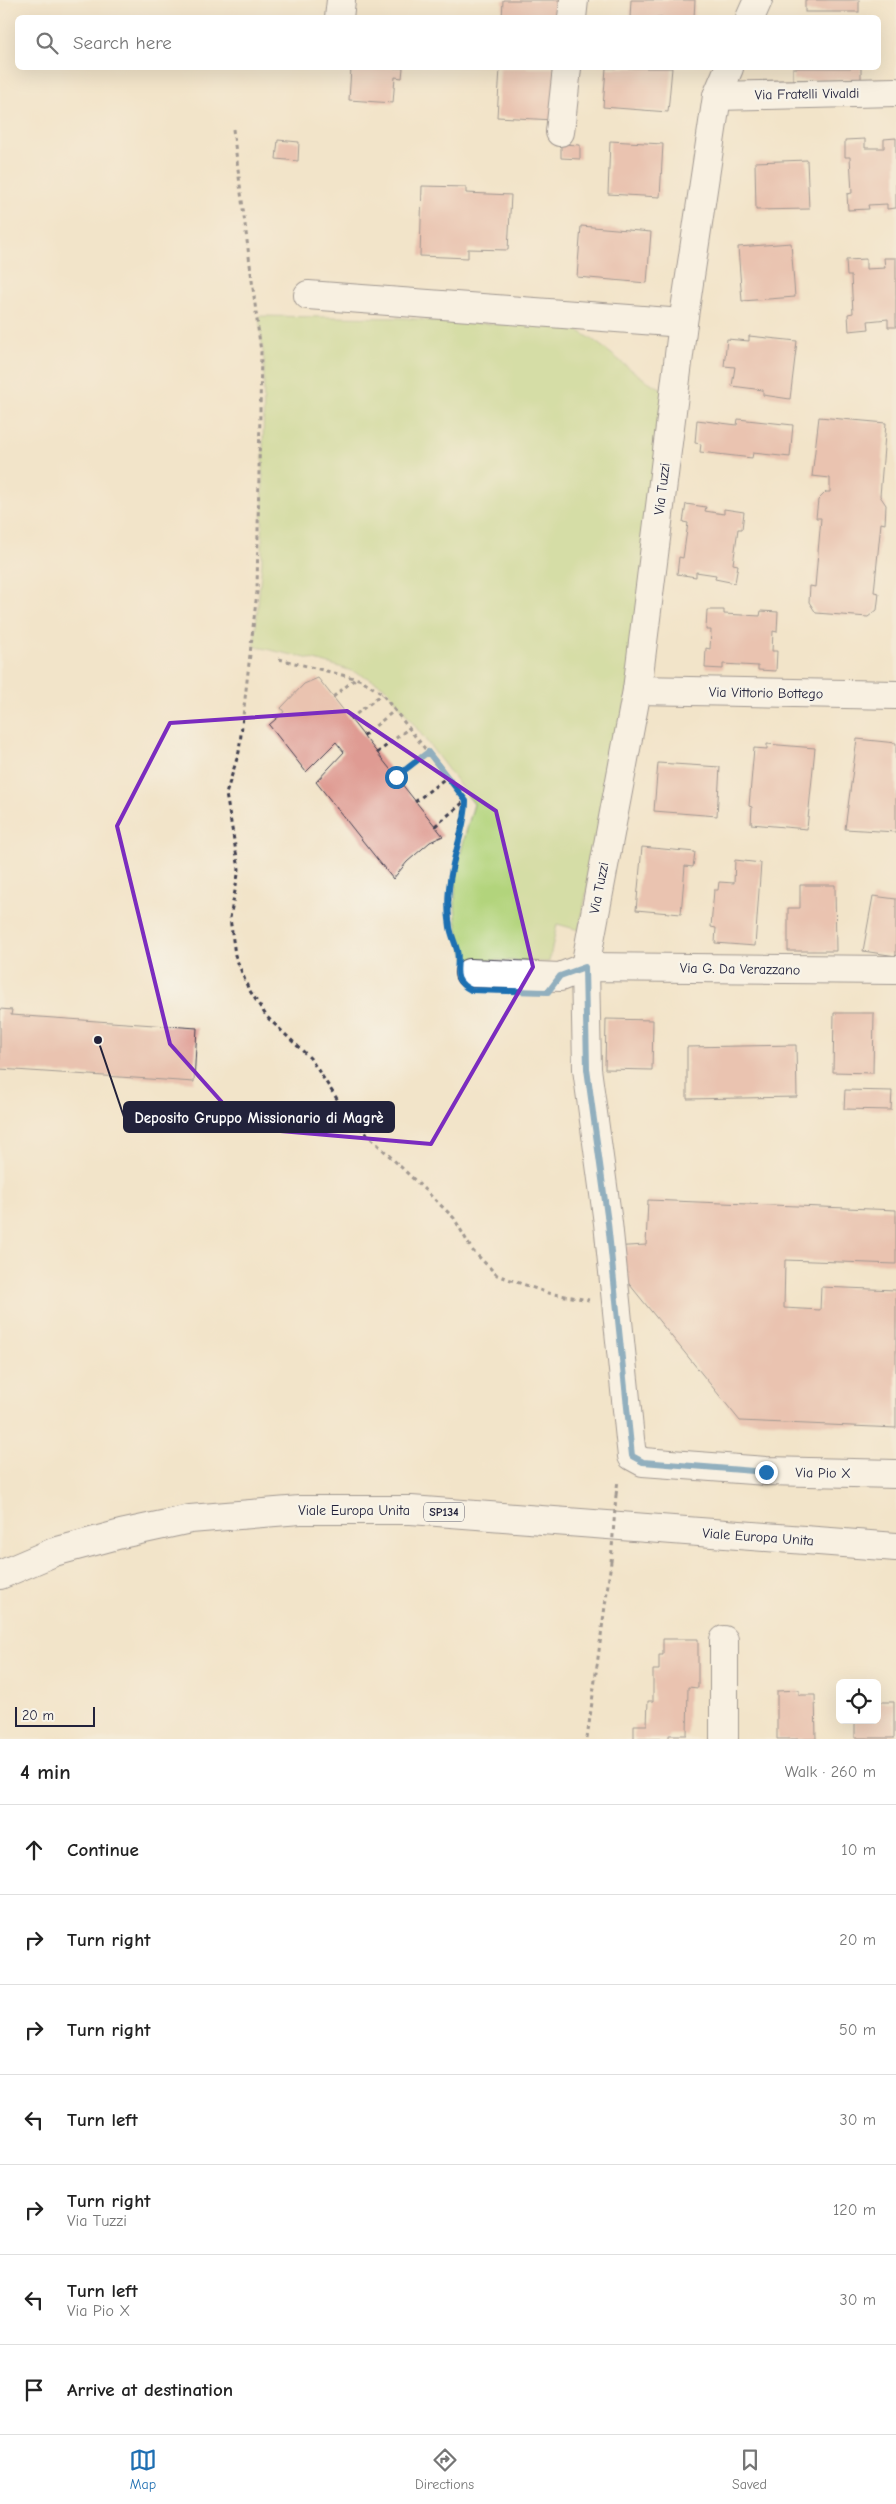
<!DOCTYPE html>
<meta charset="utf-8">
<style>
:root{--surface:#fff;--page:#f2f2f2;--text:#222;--muted:#767676;--line:#e0e0e0;--accent:#1f6fb2}
body{margin:0;font-family:"Comic Neue",sans-serif;background:var(--page);color:var(--text)}
.controls{position:absolute;right:15px;bottom:15px;display:grid;overflow:hidden;border-radius:8px;box-shadow:0 5px 20px #0002}
.controls button{width:45px;height:45px;display:grid;place-items:center;padding:0;border:0;border-bottom:1px solid var(--line);background:var(--surface);color:var(--text);font:25px sans-serif}
.scale{position:absolute;left:15px;bottom:12px;width:80px;box-sizing:border-box;padding-left:5px;border:2px solid #22223b;border-top:0;font-size:14px;line-height:18px;white-space:nowrap;color:#22223b;-webkit-text-stroke:4px #f7f3e8;paint-order:stroke}
.stop{position:absolute;width:15px;height:15px;margin:-11px;border:4px solid #1f6fb2;border-radius:50%;background:#fff}
.stop.end{background:#1f6fb2;border-color:#fff;box-shadow:0 1px 5px #0008}
.list{margin:0;padding:0;list-style:none}
h2{display:flex;justify-content:space-between;align-items:center;height:65px;margin:0;padding:0 20px;font-size:21px}
h2 small{font-size:16px;font-weight:400;color:var(--muted)}
.list li{display:grid;grid-template-columns:32px 1fr auto;gap:15px;align-items:center;box-sizing:border-box;height:90px;padding:0 20px;border-top:1px solid var(--line)}
.list b{display:block;font-size:19px;white-space:nowrap}
.list p{margin:0;font-size:16px;white-space:nowrap;color:var(--muted)}
.list em{font-size:16px;font-style:normal;color:var(--muted)}
.icon{flex:none;width:28px;height:28px;fill:none;stroke:currentColor;stroke-width:2;stroke-linecap:round;stroke-linejoin:round}
.map{position:relative;flex:none;width:896px;height:1739px;overflow:hidden}
.search{position:absolute;background:var(--surface);box-shadow:0 5px 20px #0002;left:15px;right:15px;top:15px;height:55px;display:flex;align-items:center;gap:12px;box-sizing:border-box;padding:0 18px;border-radius:8px;color:var(--muted);font-size:19px}
.sheet{height:695px;background:var(--surface)}
nav{display:flex;justify-content:space-around;align-items:center;box-sizing:border-box;height:70px;border-top:1px solid var(--line);background:var(--surface);font-size:14px;color:var(--muted)}
nav a{display:grid;justify-items:center;gap:2px}
nav .on{color:var(--accent)}
.map>svg:first-child{display:block}
</style>
<div class="map">
<svg width="896" height="1739" viewBox="0 0 896 1739">
<rect width="100%" height="100%" fill="#f7f3e8"/>
<filter id="ink" filterUnits="userSpaceOnUse"><feTurbulence type="fractalNoise" baseFrequency=".02" numOctaves="2"/><feDisplacementMap in="SourceGraphic" scale="10" xChannelSelector="R" yChannelSelector="G"/><feConvolveMatrix kernelMatrix="1 2 1 2 8 2 1 2 1" color-interpolation-filters="sRGB"/></filter>
<filter id="wash" filterUnits="userSpaceOnUse"><feTurbulence type="fractalNoise" baseFrequency=".0096" numOctaves="4" result="noise"/><feDisplacementMap in="SourceGraphic" scale="20" xChannelSelector="R" yChannelSelector="G"/><feGaussianBlur stdDeviation="1.12" result="paint"/><feColorMatrix in="noise" values="0 0 0 0 0 0 0 0 0 0 0 0 0 0 0 0 0 1.4 0 .05"/><feComposite in="paint" operator="in"/></filter>
<g filter="url(#wash)">
<rect width="100%" height="100%" fill="#f2e4c9"/>
<path fill="#b2d47c" stroke="#6a7b5c" d="M259,316L405,318L453,323L566,325C604,340 629,376 667,391L630,678L579,930L557,924L549,962L467,960C444,904 458,860 474,804L387,689C352,664 296,657 254,646L262,562L264,361Z"/>
<g id="blocks">
<g fill="#df9b93">
<path d="M503,0H560V18H502Z"/>
<path d="M631,0H695L694,18H630Z"/>
<rect x="805" y="0" width="54" height="12"/>
<path d="M351,68H403L402,78L395,77L393,103L349,100Z"/>
<path d="M500,68H557L554,120L497,117Z"/>
<path d="M606,68H672L668,112L603,107Z"/>
<path d="M793,68H861V79L793,80Z"/>
<path d="M896,138V208L887,209V204L868,205L869,209L848,210L847,194L852,193L850,157H845V140L865,139V148H884V139Z"/>
<path d="M278,140L299,142L298,161L276,159Z"/>
<path d="M610,141L663,144L660,197L608,194Z"/>
<path d="M561,144L580,145V159L561,158Z"/>
<path d="M807,160L809,209L756,210L755,162Z"/>
<path d="M422,186L466,187V193L511,195L508,250L468,249V258L420,256Z"/>
<path d="M581,226L651,232L647,283L577,277Z"/>
<path d="M791,243L795,297L742,301L738,247Z"/>
<path d="M884,258H896V327H888V319L868,321L869,329L849,331L848,314L853,313L851,276H847L846,260L866,259V269L885,268Z"/>
<path d="M749,336L797,341L790,399L763,395V390L732,386L735,367L724,366L727,339L749,341Z"/>
<path d="M819,417L886,423L880,496L886,505L885,524L881,523L874,592L879,593L877,610L868,617L816,613L809,602L810,586L815,587L821,518H816L818,500L826,492H830V478L812,476Z"/>
<path d="M738,419L793,425L790,457L753,453L752,458L700,452L701,444L695,443L697,420L737,425Z"/>
<path d="M686,504L706,507L705,511L724,514V509L744,512L742,529H738L733,564L738,565L735,583L715,579L716,575L696,572V577L677,574L679,557L683,558L688,523L683,522Z"/>
<path d="M707,610H724V614L760,616L761,611L778,612L777,632L773,631L772,651H777L776,671L758,670V666L723,664V669L705,668L706,648L710,649L711,630H706Z"/>
<path d="M318,678L443,836L430,842L407,862L393,879L316,782L344,752L336,742L306,772L269,725L284,712L281,708L304,684Z"/>
<path d="M857,739L896,743V832L845,829Z"/>
<path d="M767,744L815,748L807,829L751,824L752,807L749,806L754,748L767,749Z"/>
<path d="M658,763L720,767L717,816L654,811Z"/>
<path d="M642,847L695,852L693,867L685,866L681,914L636,910Z"/>
<path d="M735,860L761,863L755,946L715,943L716,928L711,927L714,890H718L719,882L734,883Z"/>
<path d="M800,885H835L836,951H788V908H800Z"/>
<path d="M873,896L896,899V956L863,951Z"/>
<path d="M0,1009L12,1010L11,1015L197,1028L194,1082L0,1069Z"/>
<path d="M834,1013H874L873,1073L833,1072Z"/>
<path d="M606,1019L653,1020L652,1070L605,1069Z"/>
<path d="M796,1045L797,1097L687,1099V1047Z"/>
<path d="M845,1090L892,1091L891,1110L844,1109Z"/>
<path d="M648,1200L896,1210V1264L785,1260L784,1308L820,1310L821,1287L896,1290V1428L740,1421L613,1264L610,1247L646,1245Z"/>
<path d="M663,1639H698V1688L688,1687L687,1735H669V1739H634V1725H647L648,1701H653V1670H659V1655H663Z"/>
<path d="M799,1690V1695H815L816,1739H777V1691Z"/>
<path d="M877,1702H894V1738H855V1720H877Z"/>
</g>
</g>
</g>
<g filter="url(#ink)">
<use href="#blocks" fill-opacity="0" stroke="#413f50" stroke-width="1"/>
<g fill="none" stroke-linecap="round" stroke-linejoin="round">
<defs>
<g id="minor">
<path d="M339,18L341,0"/>
<path d="M572,18L574,0"/>
<path d="M750,18L758,0"/>
<path d="M729,68L717,96L683,323L637,690L585,967L587,1069L608,1223L630,1439L632,1456L643,1462L766,1471L896,1474"/>
<path d="M717,96L896,92"/>
<path d="M560,132L567,68"/>
<path d="M308,295L683,323"/>
<path d="M637,690L896,695"/>
<path d="M469,973L560,977L585,967L896,970"/>
<path d="M724,1739V1640"/>
</g>
<path id="highway" d="M0,1575L54,1552L121,1534L190,1519L300,1510H411L896,1547"/>
</defs>
<use href="#minor" stroke="#413f50" stroke-width="30"/>
<use href="#highway" stroke="#413f50" stroke-width="30"/>
<g stroke="#413f50" stroke-width="3" stroke-dasharray="4 4" stroke-linecap="butt">
<path d="M233,129L261,352L257,592L239,752L226,794L239,869L230,918L235,955L248,988L267,1017L310,1058L349,1117L454,1218L472,1250L497,1275L548,1293L589,1300"/>
<path d="M279,659L362,680L382,694L466,801L449,887L450,928L457,950"/>
<path d="M333,697L355,679"/>
<path d="M350,719L382,694"/>
<path d="M363,736L395,710"/>
<path d="M377,753L409,728"/>
<path d="M396,777L428,752"/>
<path d="M415,802L447,777"/>
<path d="M435,826L465,801"/>
<path d="M616,1495L618,1480"/>
<path d="M587,1739L611,1562"/>
</g>
<use href="#minor" stroke="#fff" stroke-width="28"/>
<use href="#highway" stroke="#fff" stroke-width="28"/>
<path stroke="#413f50" stroke-width="3" stroke-dasharray="4 4" stroke-linecap="butt" d="M611,1562L616,1495"/>
</g>
</g>
<g fill="none" stroke-linecap="round" stroke-linejoin="round" filter="url(#ink)">
<path stroke="#1f6fb2" stroke-width="6" d="M396,777L428,752L466,801C466,823 456,847 452,869C448,888 447,909 450,927C451,935 455,942 457,950C461,967 449,979 471,990L548,992L560,976L585,967L587,1069L608,1223L632,1456L643,1462L766,1472"/>
</g>
<path d="M0 0H896V1739H0ZM347,711L496,811L533,967L431,1144L245,1128L170,1044L117,826L170,723Z" fill="#f2e4c9" fill-opacity=".55" fill-rule="evenodd"/>
<path fill="none" stroke="#7b2cbf" stroke-width="4" stroke-linejoin="round" d="M347,711L496,811L533,967L431,1144L245,1128L170,1044L117,826L170,723Z"/>
<g text-anchor="middle" dominant-baseline="central" stroke-width="5" stroke-linejoin="round" paint-order="stroke">
<rect fill="#f7f3e8" stroke="#62616f" stroke-width="1" x="424" y="1502.5" width="40" height="19" rx="4"/>
<g font-size="12" font-weight="bold" fill="#22223b">
<text x="444" y="1512">SP134</text>
</g>
<g font-size="14" fill="#22223b" stroke="#f7f3e8">
<text transform="translate(807 94) rotate(-1)">Via Fratelli Vivaldi</text>
<text transform="translate(662 489) rotate(-83)">Via Tuzzi</text>
<text transform="translate(766 693) rotate(1)">Via Vittorio Bottego</text>
<text transform="translate(599 888) rotate(-79)">Via Tuzzi</text>
<text transform="translate(740 969) rotate(1)">Via G. Da Verazzano</text>
<text transform="translate(823 1473) rotate(1)">Via Pio X</text>
<text x="354" y="1510">Viale Europa Unita</text>
<text transform="translate(758 1537) rotate(4)">Viale Europa Unita</text>
</g>
</g>
<path fill="none" stroke="#22223b" stroke-width="2" d="M98 1040L124 1117"/>
<circle fill="#22223b" stroke="#f7f3e8" stroke-width="2" cx="98" cy="1040" r="5"/>
<rect fill="#22223b" stroke="#22223b" stroke-width="2" x="124" y="1102" width="270" height="30" rx="5"/>
<g font-size="15" text-anchor="middle" font-weight="bold" fill="#fff">
<text x="259" y="1123">Deposito Gruppo Missionario di Magrè</text>
</g>
</svg>
<div class="controls">
<button><svg class="icon" aria-label="locate" viewBox="0 0 24 24"><circle cx="12" cy="12" r="6"/><path d="M12 2v4M12 18v4M2 12h4M18 12h4"/></svg></button>
</div>
<div class="scale">20 m</div>
<div class="stop" style="left:396px;top:777px"></div>
<div class="stop end" style="left:766px;top:1472px"></div>
<div class="search"><svg class="icon" aria-label="search" viewBox="0 0 24 24"><circle cx="10" cy="10" r="6"/><path d="M15 15l6 6"/></svg>Search here</div>
</div>
<section class="sheet">
<h2>4 min<small>Walk · 260 m</small></h2>
<ul class="list">
<li><svg class="icon" aria-label="ahead" viewBox="0 0 24 24"><path d="M12 20V5M6 11l6-6 6 6"/></svg><div><b>Continue</b></div><em>10 m</em></li>
<li><svg class="icon" aria-label="right" viewBox="0 0 24 24"><path d="M7 20v-9h11M14 6l5 5-5 5"/></svg><div><b>Turn right</b></div><em>20 m</em></li>
<li><svg class="icon" aria-label="right" viewBox="0 0 24 24"><path d="M7 20v-9h11M14 6l5 5-5 5"/></svg><div><b>Turn right</b></div><em>50 m</em></li>
<li><svg class="icon" aria-label="left" viewBox="0 0 24 24"><path d="M17 20v-9H6M10 6l-5 5 5 5"/></svg><div><b>Turn left</b></div><em>30 m</em></li>
<li><svg class="icon" aria-label="right" viewBox="0 0 24 24"><path d="M7 20v-9h11M14 6l5 5-5 5"/></svg><div><b>Turn right</b><p>Via Tuzzi</p></div><em>120 m</em></li>
<li><svg class="icon" aria-label="left" viewBox="0 0 24 24"><path d="M17 20v-9H6M10 6l-5 5 5 5"/></svg><div><b>Turn left</b><p>Via Pio X</p></div><em>30 m</em></li>
<li><svg class="icon" aria-label="arrive" viewBox="0 0 24 24"><path d="M6 21V4h12l-3 4 3 4H6"/></svg><div><b>Arrive at destination</b></div></li>
</ul>
</section>
<nav>
<a class="on"><svg class="icon" aria-label="map" viewBox="0 0 24 24"><path d="M3 6l6-2 6 2 6-2v14l-6 2-6-2-6 2zM9 4v14M15 6v14"/></svg>Map</a>
<a><svg class="icon" aria-label="directions" viewBox="0 0 24 24"><path d="M12 3l9 9-9 9-9-9zM9 14v-3h6M13 9l2 2-2 2"/></svg>Directions</a>
<a><svg class="icon" aria-label="saved" viewBox="0 0 24 24"><path d="M7 4h10v16l-5-4-5 4z"/></svg>Saved</a>
</nav>
